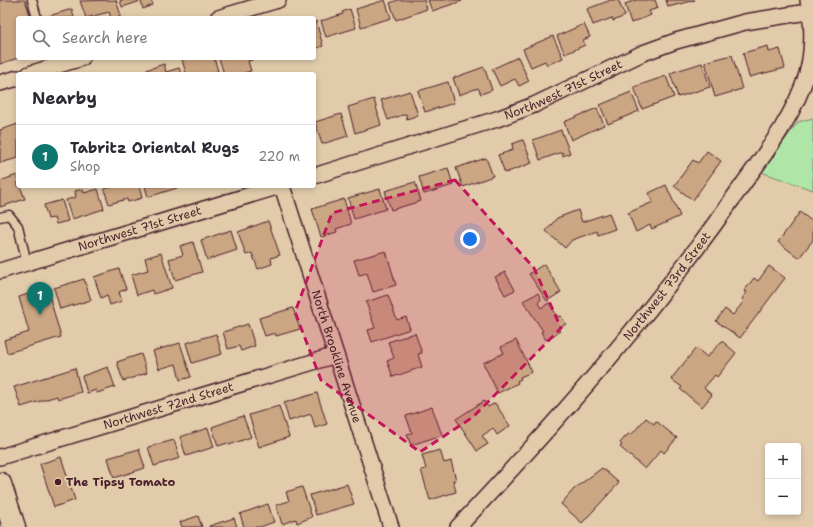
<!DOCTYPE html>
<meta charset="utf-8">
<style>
:root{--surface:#fff;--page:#f7f7f7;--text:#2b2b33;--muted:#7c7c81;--line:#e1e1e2;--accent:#0f766e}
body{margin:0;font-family:"Shantell Sans",sans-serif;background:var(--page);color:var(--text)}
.controls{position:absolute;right:12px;bottom:12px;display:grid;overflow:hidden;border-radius:4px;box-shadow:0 2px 6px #0003}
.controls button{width:36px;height:36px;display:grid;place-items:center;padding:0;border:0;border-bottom:1px solid var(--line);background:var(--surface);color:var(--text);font:20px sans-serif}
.you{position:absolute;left:470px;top:239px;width:14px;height:14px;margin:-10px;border:3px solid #fff;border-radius:50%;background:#1a73e8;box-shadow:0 0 0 6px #1a73e833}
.badge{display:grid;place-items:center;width:26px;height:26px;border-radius:50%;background:var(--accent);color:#fff;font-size:13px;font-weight:700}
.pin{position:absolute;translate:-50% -33px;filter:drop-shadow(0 1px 2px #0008)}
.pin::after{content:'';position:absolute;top:21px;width:14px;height:12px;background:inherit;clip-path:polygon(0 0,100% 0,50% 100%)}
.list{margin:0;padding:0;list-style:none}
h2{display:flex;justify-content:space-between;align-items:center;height:52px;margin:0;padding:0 16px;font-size:17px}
h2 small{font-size:13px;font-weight:400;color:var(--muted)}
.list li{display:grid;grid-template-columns:26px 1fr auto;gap:12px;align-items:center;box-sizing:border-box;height:64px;padding:0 16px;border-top:1px solid var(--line)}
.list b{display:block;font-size:15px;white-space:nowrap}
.list p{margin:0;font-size:13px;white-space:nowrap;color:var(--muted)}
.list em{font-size:13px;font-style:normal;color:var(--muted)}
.icon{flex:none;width:22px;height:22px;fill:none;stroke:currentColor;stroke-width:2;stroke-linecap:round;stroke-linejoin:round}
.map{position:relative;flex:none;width:813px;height:527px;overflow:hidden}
.search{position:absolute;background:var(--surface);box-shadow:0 2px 6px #0003;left:16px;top:16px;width:300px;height:44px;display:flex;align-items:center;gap:10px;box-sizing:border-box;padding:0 14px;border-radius:4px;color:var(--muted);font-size:15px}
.panel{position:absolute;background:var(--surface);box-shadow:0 2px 6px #0003;left:16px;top:72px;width:300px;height:116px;border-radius:4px}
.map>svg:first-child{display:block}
</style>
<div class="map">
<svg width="813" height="527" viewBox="0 0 813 527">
<rect width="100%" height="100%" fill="#e1cbaa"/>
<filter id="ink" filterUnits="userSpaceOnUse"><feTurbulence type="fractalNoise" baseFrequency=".025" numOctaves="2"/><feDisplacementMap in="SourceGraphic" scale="8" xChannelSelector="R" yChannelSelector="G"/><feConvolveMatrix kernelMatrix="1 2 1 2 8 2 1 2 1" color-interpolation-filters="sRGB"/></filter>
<g filter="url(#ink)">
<path fill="#afe6a8" stroke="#7c826a" d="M813,118V190L761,172L798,122Z"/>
<g fill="#cba683" stroke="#4a1f2b">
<path d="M0,0H25L31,18H18V58L0,64Z"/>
<path d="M116,0L121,16L115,18H111L109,12L86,18L80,1Z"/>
<path d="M120,0H151L153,5L143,9L141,1L122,7Z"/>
<path d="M385,0L391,18L361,27L356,9Z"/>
<path d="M398,0H424L427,9L396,20L390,3Z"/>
<path d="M428,0H462V1L432,11Z"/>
<path d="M611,0H618L625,16L613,21L612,18L593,25L587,9Z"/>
<path d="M636,0H655L658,8L649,11L651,15L631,23L625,4Z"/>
<path d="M666,0H695L668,7Z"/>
<path d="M72,9L74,18H50L49,16Z"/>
<path d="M350,9L356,28L326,37L321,21L343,14L342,12Z"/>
<path d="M316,21L323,46L314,49V22Z"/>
<path d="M584,24L590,37L583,40L585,45L565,54L557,36Z"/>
<path d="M553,36L563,58L547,65L545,61L531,67L523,49Z"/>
<path d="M768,46L769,52L780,49L785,68L749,77L743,53Z"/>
<path d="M732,55L742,89L715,97L705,62Z"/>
<path d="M518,57L529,81L519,86L515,79L500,86L492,69Z"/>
<path d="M186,58H214L218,71L209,74H186L182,59Z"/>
<path d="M219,58H251L252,60L248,61L251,71L240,74H224Z"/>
<path d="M702,63L710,87L678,97L670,73Z"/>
<path d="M164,64L166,72L179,68L181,74H148L146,70Z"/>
<path d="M484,67L492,90L481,94L478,88L459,95L453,78Z"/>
<path d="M666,76L674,97L642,109L634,87Z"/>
<path d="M448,82L454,103L425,112L418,91Z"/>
<path d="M410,91L418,115L407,119L406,114L388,120L381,100Z"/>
<path d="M631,92L639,111L608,124L600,105Z"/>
<path d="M374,99L381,125L355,133L348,107Z"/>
<path d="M597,108L604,125L571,140L564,122Z"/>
<path d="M341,114L348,136L322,144L315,122Z"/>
<path d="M18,124V158L0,163V130Z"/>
<path d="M561,130L570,153L563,156L562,152L540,160L533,140Z"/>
<path d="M523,140L532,163L505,173L498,155L513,150L512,144Z"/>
<path d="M707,151L721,161L693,200L674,186L693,160L698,163Z"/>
<path d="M486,158L493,176L463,187L456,168Z"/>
<path d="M448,168L453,185L424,194L419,177Z"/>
<path d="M17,175L18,186H20L25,199L0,207V181Z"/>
<path d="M415,182L421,201L391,210L385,191Z"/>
<path d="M666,185L680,216L652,229L650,225L636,232L628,213L653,202L649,193Z"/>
<path d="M115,186H139L142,198L128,202L127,199L109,204L104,189Z"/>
<path d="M145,186H177V188L148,197Z"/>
<path d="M83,189L84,193L98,189L104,209L72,219L66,200L76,197L75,191Z"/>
<path d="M380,189L386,209L354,219L348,198Z"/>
<path d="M344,199L351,224L336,229L337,232L321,237L312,209Z"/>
<path d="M62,200L68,221L56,224L54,218L48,219L44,205Z"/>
<path d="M578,210L582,222L609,213L615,229L598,235L597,231L572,240L565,248L546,231L557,218Z"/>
<path d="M800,212L813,222V240L799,258L778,242Z"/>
<path d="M268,221L280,255L271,258L272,264L258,269L252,253L246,255L238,232Z"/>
<path d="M231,230L237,250L207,260L201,240Z"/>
<path d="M193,242L202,272L175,280L169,259L183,255L180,246Z"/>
<path d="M386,251L396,285L373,292L367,273L359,275L354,260Z"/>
<path d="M161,253L172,288L153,294L152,290L137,295L131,275L148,270L145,258Z"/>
<path d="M544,264L561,292L547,301L529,274Z"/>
<path d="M769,266L785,278L740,338L716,321L725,309L733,315L744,301L742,299L747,292L744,291L754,278L758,281Z"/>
<path d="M119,269L126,289L119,292L122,301L110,305L107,295L101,298L94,277Z"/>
<path d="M505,272L515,290L505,295L495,277Z"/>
<path d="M84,279L91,300L60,309L54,288Z"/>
<path d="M47,288L61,337L7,353L4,340L29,332L19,297Z"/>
<path d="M538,293L541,299L538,303L541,308L549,303L558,317L561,316L566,324L558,329L560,331L546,340L541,332L543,331L523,301Z"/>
<path d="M388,295L397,320L406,317L410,329L372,342L368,330L375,328L366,302Z"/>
<path d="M293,308L300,329L276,336L275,333L265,336L259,318Z"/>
<path d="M248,324L255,346L241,351L239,346L228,349L223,332Z"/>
<path d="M415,333L422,353L418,354L422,367L393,377L387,361L394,358L388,342Z"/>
<path d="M216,334L222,354L192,363L186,343Z"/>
<path d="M516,340L532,372L520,377L521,379L517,381L518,383L498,393L483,363L504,353L501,347Z"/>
<path d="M722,341L736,353L717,377L715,375L704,388L712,395L702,407L680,389L682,387L671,379L696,348L707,357Z"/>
<path d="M180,343L191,377L180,380L176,364L159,369L153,351Z"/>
<path d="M141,354L147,373L123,381L117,362Z"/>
<path d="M108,367L115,387L97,393L96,390L87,393L82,376Z"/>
<path d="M75,368L81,392L58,399L57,396L21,407L14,387Z"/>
<path d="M317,393L327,424L315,428L311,414L289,421L284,403Z"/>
<path d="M484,401L488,407L495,403L510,426L497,435L493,428L482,436L488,444L477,451L456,419Z"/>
<path d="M279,406L289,437L259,447L249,415Z"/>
<path d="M432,407L442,435L411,445L407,434L412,433L406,416Z"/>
<path d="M243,416L251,437L229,445L228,443L218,446L212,427Z"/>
<path d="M646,418L654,424L656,421L677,438L664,453L661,450L645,469L620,447L622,445L620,443L626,436L629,434L631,435Z"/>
<path d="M208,428L214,447L186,456L180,437Z"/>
<path d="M174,440L180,458L154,466L148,447Z"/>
<path d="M139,449L145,468L114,478L108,458Z"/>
<path d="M440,450L444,463L451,461L456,480H453L456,492L430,500L421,470L426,469L422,455Z"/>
<path d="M61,457L75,500L54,507L40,464Z"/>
<path d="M602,468L619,483L582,523L561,504L574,489Z"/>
<path d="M347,484L354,504L316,515L310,495Z"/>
<path d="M302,487L312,517L297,523L296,519L282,524L276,505L289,501L286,492Z"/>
<path d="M268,504L274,522L260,527H244L240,514Z"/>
<path d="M198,516L202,527H182L180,522Z"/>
<path d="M234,518L237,527H209V526Z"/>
</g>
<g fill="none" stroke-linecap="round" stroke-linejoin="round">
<defs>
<g id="service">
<path d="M32,0L37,18"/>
<path d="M0,217L9,215L18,226L27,263"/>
</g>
<g id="minor">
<path d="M218,18L278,0"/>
<path d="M29,74L82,58"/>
<path d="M0,83L18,78"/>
<path id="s1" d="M314,176L497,119L534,105L643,53L676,41L745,22L813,11"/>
<path id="s2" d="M282,186L391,527"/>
<path id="s3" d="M0,271L280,186"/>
<path id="s4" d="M0,457L336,355"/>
<path id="s5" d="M458,527C557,422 653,313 736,194C763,156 793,119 807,74C813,51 813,24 808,0"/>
</g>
<path id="secondary" d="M0,484L14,527"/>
</defs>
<use href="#service" stroke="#4a1f2b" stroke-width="11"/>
<use href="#minor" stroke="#4a1f2b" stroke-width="18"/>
<use href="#secondary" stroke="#4a1f2b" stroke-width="25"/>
<use href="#service" stroke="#e1cbaa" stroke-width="8"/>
<use href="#minor" stroke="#e1cbaa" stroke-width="15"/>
<use href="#secondary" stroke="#e1cbaa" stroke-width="22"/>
</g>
</g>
<path fill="#c2185b" fill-opacity="0.2" stroke="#c2185b" stroke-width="3" stroke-dasharray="8 5" stroke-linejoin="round" d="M455,180L534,268L561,328L473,417L420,452L321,380L295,312L332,213Z"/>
<circle fill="#4a1f2b" stroke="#e1cbaa" stroke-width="1.5" cx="58" cy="482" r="4"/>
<g text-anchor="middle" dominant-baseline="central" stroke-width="4" stroke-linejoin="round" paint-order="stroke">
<g font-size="12" fill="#4a1f2b" stroke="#e1cbaa">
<text stroke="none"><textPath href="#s1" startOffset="264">Northwest 71st Street</textPath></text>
<text stroke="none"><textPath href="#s3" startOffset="146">Northwest 71st Street</textPath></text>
<text stroke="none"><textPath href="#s5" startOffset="319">Northwest 73rd Street</textPath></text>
<text stroke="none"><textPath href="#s2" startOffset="179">North Brookline Avenue</textPath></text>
<text stroke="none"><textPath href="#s4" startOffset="176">Northwest 72nd Street</textPath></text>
</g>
<g font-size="12" font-weight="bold" fill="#4a1f2b" stroke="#e1cbaa" text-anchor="start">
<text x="66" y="482">The Tipsy Tomato</text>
</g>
</g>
</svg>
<div class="controls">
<button>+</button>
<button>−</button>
</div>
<div class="you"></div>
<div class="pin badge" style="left:40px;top:315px">1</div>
<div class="search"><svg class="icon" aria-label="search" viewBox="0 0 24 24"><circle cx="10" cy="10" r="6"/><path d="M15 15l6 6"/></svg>Search here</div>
<section class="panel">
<h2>Nearby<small></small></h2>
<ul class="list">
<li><span class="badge">1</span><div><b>Tabritz Oriental Rugs</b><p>Shop</p></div><em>220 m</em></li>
</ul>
</section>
</div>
